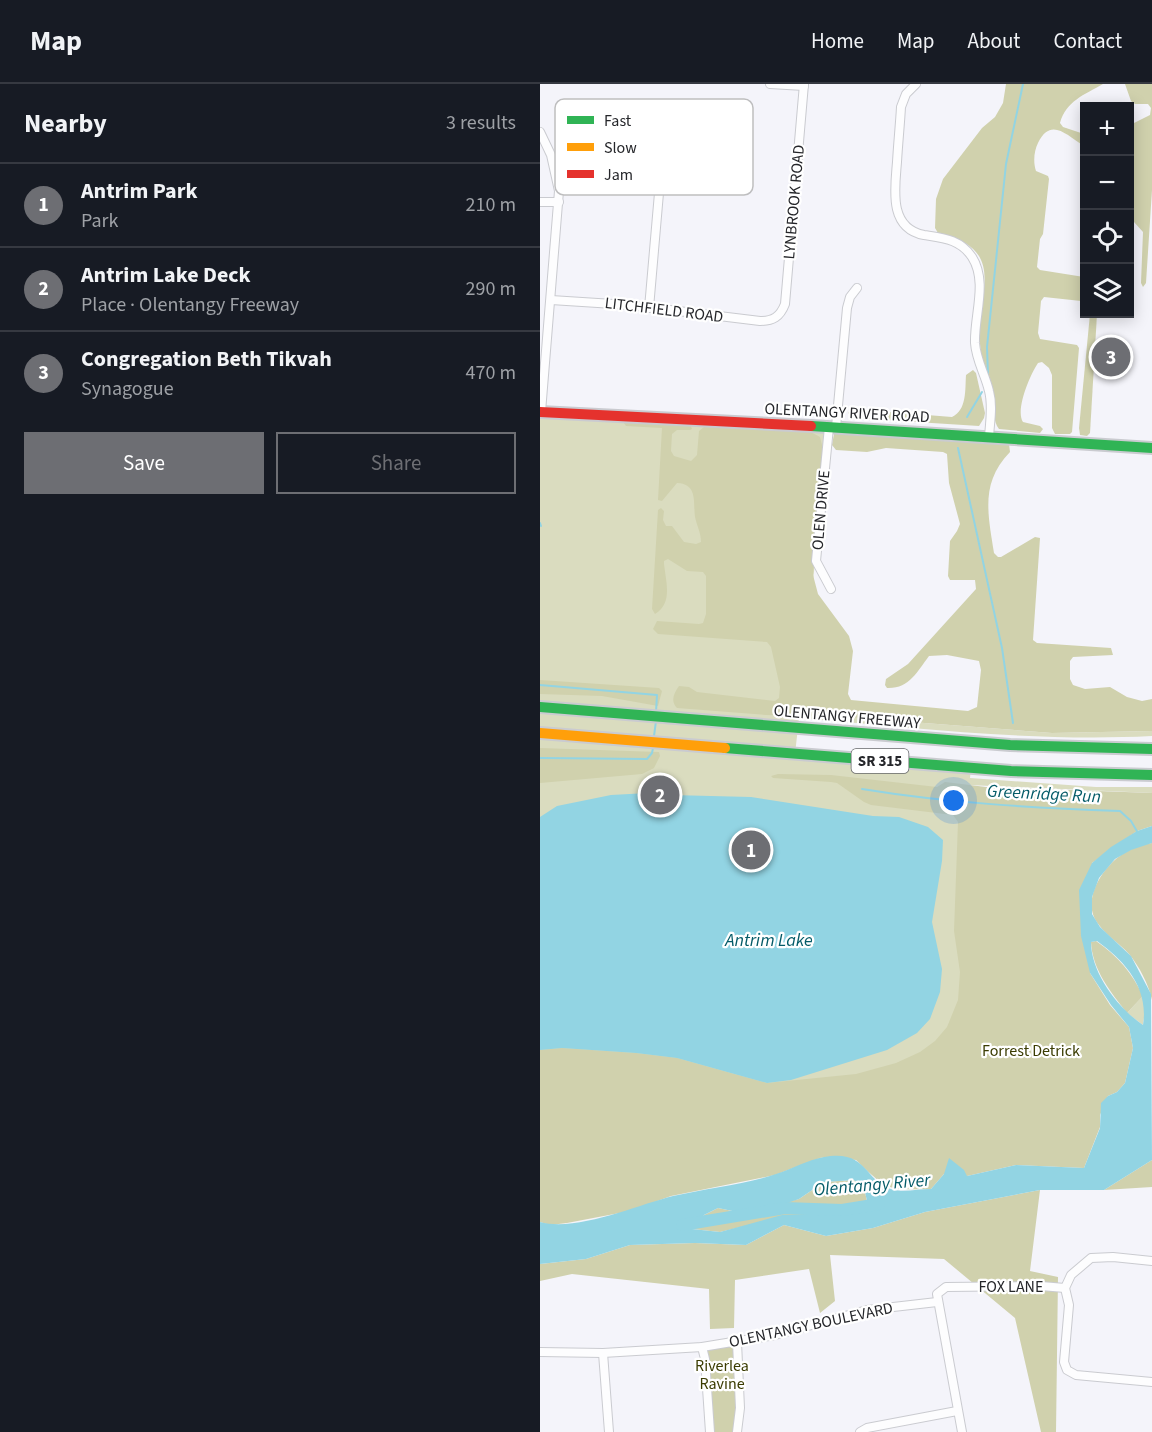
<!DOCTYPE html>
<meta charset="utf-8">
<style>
:root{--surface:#171b24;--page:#20242c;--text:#f1f3f6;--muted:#9ea1a6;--line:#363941;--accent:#6d6e73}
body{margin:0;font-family:"Source Sans 3",sans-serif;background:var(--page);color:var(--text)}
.controls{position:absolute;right:18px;top:18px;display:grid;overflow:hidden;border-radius:0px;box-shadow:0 3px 15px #0003}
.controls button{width:54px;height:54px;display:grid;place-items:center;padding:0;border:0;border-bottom:2px solid var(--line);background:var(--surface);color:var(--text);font:30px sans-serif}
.you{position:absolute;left:414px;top:717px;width:21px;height:21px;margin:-15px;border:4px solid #fff;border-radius:50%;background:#1a73e8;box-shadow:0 0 0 9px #1a73e833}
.badge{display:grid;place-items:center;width:39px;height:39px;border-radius:50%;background:var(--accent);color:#fff;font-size:20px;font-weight:700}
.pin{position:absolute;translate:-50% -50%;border:3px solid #fff;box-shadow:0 2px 6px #0006}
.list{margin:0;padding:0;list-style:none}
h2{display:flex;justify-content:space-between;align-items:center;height:78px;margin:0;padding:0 24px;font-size:26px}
h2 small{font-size:20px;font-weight:400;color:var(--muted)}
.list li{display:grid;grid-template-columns:39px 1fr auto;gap:18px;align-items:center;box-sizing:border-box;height:84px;padding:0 24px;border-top:2px solid var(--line)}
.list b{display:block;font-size:22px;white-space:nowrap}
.list p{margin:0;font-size:20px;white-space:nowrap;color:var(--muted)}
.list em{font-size:20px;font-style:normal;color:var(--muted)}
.actions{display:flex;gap:12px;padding:18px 24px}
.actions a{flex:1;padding:14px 0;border:2px solid var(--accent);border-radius:0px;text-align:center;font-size:21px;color:var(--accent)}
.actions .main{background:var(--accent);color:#fff}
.icon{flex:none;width:33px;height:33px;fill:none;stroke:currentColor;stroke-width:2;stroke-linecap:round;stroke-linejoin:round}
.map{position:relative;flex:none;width:612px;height:1348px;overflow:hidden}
header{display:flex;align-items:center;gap:36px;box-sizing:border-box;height:84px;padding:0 30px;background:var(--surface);border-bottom:2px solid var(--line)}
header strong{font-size:28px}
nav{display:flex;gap:33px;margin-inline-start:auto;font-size:21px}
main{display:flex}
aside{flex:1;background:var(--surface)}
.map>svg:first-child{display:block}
</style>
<header>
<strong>Map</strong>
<nav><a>Home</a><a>Map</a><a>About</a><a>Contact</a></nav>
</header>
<main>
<aside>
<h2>Nearby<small>3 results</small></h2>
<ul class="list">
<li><span class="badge">1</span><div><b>Antrim Park</b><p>Park</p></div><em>210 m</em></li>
<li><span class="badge">2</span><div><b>Antrim Lake Deck</b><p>Place · Olentangy Freeway</p></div><em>290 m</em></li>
<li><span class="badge">3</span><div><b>Congregation Beth Tikvah</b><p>Synagogue</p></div><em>470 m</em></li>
</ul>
<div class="actions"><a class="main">Save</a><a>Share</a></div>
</aside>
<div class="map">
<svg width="612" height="1348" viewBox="0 0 612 1348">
<rect width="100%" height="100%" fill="#f4f4fa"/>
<g fill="#dadcbf">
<path d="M0,328L289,343L259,632L320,634L512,649L612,647V652C494,658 377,644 259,634L255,670L431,684L430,694L556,703H612V709L429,701L542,928L300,1072L0,1138Z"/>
<path d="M603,912L605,926L603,941L587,929Z"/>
</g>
<g fill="#d0d1ad">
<path d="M466,0H563C544,11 526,17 520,39L523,43L544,50V62C526,51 511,33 498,59C494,67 493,78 496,87L508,92L509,95L503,150L500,155L497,183L500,186L544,193V215L541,217L504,213L501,217L498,249L500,255L537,261L539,264L532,348L530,350H515L512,344V291L509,284L502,278L498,279C490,291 475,326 483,338L500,342L503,345L500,349L459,345C453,338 454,324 452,314C448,297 441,278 440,260C436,208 470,166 398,149L395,144L396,115L403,95L442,44L455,33L463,19Z"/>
<path d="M585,0H612V106L606,199L603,203L601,199L603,148L594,138H590V41L610,31L611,24L608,20H595L591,17Z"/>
<path d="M550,230H557L550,349L547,352L540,351L539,344Z"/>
<path d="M433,286L436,289L445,329L444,334L439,342L313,334L308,329L311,325L412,333C427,326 425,306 426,291Z"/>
<path d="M88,337L150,340L152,345L150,346H137L132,350L131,367L134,372L151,377L157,371L159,347L164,343L271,348L280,353L283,365L273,491L278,510L309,552L313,567L308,610L311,616L428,627L437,623L441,586L439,577L407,571L389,572C377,588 369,605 347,604L345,601L346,595L368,580L436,505L435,496H410L408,492L410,457L417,447L420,440L409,399L407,370L403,368L346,364L327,368L296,366L292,361L294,350L298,348L469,360L470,368C440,399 448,430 454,469L458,473H461L495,453L500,454L493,556L497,559L571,564L573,571L533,573L530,577V595L533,601L545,605L570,603L587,613L602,617L612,615V647L512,649L320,634L226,631L137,624C130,617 134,609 139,602L149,603L157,608L235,617L239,614L240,603L231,563L227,558L118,550L113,545L117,537L159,540L163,539L166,530V492L163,488L147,487L128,475L124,477V480C126,498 133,519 115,530L112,525L118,426L121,424L124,427L123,436L126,442H132L144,458L156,460L161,458C161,449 157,442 155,433C153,418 158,400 137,399L122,417L118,416L122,344L86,342L84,339Z"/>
<path d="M0,596L119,604L122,607L118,622L62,612L0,610Z"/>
<path d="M0,664L119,668L120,672L114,684L102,690L0,699Z"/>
<path d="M238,690L291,691L397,703L405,698L446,703L612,709V742L597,747L552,779L550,889L570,921L589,943L593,964L585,999L577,1008L568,1012L560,1031V1043L544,1084L476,1081L427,1092L404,1090L391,1105C347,1106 348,1107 316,1076L282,1073L235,1091L131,1112L90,1127L27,1139L10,1141L0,1138V966L22,964L96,969L137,974L227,999L316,990L356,979L380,968L395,957L407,943L418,916L420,888L414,847L418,738L413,731L331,721L324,718L297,699L291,698L233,694L231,692Z"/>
<path d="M612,759V916C609,901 599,882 589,870C580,860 567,852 559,841C544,823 554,799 568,783C579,770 595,761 612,759Z"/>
<path d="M556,857C578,872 592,889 603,912L587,929C571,909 552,885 551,858Z"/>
<path d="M612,1076V1103L564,1106Z"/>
<path d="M314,1096L324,1104L327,1117L318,1128L282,1131L209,1141L180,1148L152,1145L164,1131L178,1124L202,1129L259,1115L284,1098Z"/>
<path d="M500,1106L490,1187L518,1193L516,1348H501L475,1234L404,1175L290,1171L295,1217L280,1229L269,1185L195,1196L194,1244L170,1245L169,1205L32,1190L0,1197V1180L46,1175L90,1161L155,1159L206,1161L244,1141L286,1152L333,1144L385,1128Z"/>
<path d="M197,1258V1348H170L162,1263Z"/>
</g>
<g fill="#92d4e3" fill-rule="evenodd">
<path d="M108,709L109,713L130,714L131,711L211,713L333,732L359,733L388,743L403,756L402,777L392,838L402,885L400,908L390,935L377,949L347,966L251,996L227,999L137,974L96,969L22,964L0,966V733L17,722L71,711Z"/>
<path d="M612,742V759L591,766L575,775L559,794L552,813V830L560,843L591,872L611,910L612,1076L564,1106H500L385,1128L333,1144L286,1152L244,1141L206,1161L155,1159L90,1161L46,1175L0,1180V1138C37,1148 97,1121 133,1112C167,1104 203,1101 236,1090C252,1085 267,1076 284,1073C329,1065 324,1099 354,1106C365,1108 380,1105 391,1105L404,1090L409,1074L424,1086L427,1092L476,1081L544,1084L560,1044L561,1019L568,1012L577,1008L585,999L593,964L589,943L571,921L550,889L541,852L539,806L552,779L571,763L597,747ZM557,857C585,877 609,904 603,941C578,924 551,889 551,858ZM314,1096L324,1104L327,1117L318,1128L242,1131L180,1148L152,1145L164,1131L178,1124L202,1129L235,1123L259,1115L284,1098Z"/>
</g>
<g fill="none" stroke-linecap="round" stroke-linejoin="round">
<g stroke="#92d4e3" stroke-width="2">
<path d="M448,291L447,263L466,80L483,0"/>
<path d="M427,333L442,308"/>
<path d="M418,364L462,564L473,639"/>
<path d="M0,439L1,442"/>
<path d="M0,601L117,611L116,628"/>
<path d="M114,652L116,637"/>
<path d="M0,674L107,675L112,669L113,664"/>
<path d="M322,705C408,719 494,724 580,727L591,737L598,749"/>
</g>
<path stroke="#92d4e3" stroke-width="12" d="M142,1141L245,1124L302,1126L339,1120"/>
<defs>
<g id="street">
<path d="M230,0L264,2"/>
<path d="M376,0L366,10L361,23C360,41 358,60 357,78C355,104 348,144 384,151C403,154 420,155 432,173C448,198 434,231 435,259C436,276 445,290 449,307C453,322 450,337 449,353"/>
<path d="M0,48L11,71L19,107L1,328"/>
<path d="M0,118H19"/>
<path d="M11,216L89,221L220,237C233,237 240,233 245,220L264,0"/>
<path d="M109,224L119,109L127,87"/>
<path d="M289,343L276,477L291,505"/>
<path d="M296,343L307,224L310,213L317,204"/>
<path d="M612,1177L573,1173L551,1174L531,1191L525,1204L529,1221L524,1278L527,1286L536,1291L612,1298"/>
<path d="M162,1263L165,1275L170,1348"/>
<path d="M0,1268L63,1269L162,1263L235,1251L327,1226L397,1218"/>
<path d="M63,1269L69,1348"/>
<path d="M197,1348L200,1324L197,1258"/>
<path d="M320,1348L327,1344L417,1327"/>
<path d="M422,1348L397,1210L406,1203L501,1202L525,1204"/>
</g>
<g id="fast">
<path d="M271,342L612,364"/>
<path d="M0,623L470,661L612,665"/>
<path d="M185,664L471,687L612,691"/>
</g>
<path id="slow" d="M0,649L185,664"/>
<path id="jam" d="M0,328L271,342"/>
</defs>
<use href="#street" stroke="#cacbd0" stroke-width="10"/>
<use href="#fast" stroke="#cacbd0" stroke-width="14"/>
<use href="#slow" stroke="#cacbd0" stroke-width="14"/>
<use href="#jam" stroke="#cacbd0" stroke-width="14"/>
<use href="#street" stroke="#fdfdfe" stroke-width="8"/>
<use href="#fast" stroke="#30b455" stroke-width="10"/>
<use href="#slow" stroke="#ff9f0a" stroke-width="10"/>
<use href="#jam" stroke="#e5322d" stroke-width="10"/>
</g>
<g text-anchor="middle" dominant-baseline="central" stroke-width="4.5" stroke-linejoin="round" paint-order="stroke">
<rect fill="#fff" stroke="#66676a" stroke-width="1.5" x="311.5" y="665" width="57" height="24" rx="4.5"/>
<g font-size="15" font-weight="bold" fill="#25262a">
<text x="340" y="677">SR 315</text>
</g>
<g font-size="16" fill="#25262a" stroke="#fff">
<text transform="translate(254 118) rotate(-85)">LYNBROOK ROAD</text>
<text transform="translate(124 226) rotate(7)">LITCHFIELD ROAD</text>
<text transform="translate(307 329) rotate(3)">OLENTANGY RIVER ROAD</text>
<text transform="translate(281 426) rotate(-85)">OLEN DRIVE</text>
<text transform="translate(307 633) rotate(5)">OLENTANGY FREEWAY</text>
<text x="471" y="1203">FOX LANE</text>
<text transform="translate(271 1241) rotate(-12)">OLENTANGY BOULEVARD</text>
</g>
<g font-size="16" fill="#3b3c02" stroke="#fff">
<text x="491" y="967">Forrest Detrick</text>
<text x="182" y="1282">Riverlea<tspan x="182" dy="18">Ravine</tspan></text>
</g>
<g font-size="18" font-style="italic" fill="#045b68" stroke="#fff">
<text transform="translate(504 710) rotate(3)">Greenridge Run</text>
<text x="229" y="856">Antrim Lake</text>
<text transform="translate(332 1101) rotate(-5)">Olentangy River</text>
</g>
</g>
<rect x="15" y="15" width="198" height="96" rx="9" fill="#fff" stroke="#bebebf" stroke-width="1.5"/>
<rect x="27" y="32" width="27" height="8" fill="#30b455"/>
<rect x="27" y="59" width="27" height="8" fill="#ff9f0a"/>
<rect x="27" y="86" width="27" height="8" fill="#e5322d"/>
<g font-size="16" fill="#25262a">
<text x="64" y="42">Fast</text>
<text x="64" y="69">Slow</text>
<text x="64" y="96">Jam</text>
</g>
</svg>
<div class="controls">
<button>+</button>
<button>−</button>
<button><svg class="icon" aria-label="locate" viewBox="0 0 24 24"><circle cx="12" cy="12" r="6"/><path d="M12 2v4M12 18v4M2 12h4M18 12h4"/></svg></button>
<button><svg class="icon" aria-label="layers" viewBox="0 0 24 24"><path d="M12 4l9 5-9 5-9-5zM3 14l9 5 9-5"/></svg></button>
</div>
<div class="you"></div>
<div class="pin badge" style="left:211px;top:766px">1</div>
<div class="pin badge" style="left:120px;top:711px">2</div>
<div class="pin badge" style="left:571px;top:273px">3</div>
</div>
</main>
